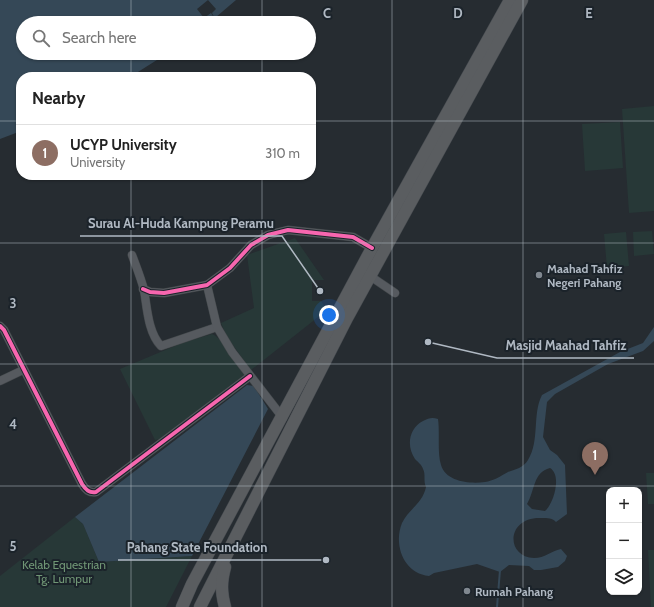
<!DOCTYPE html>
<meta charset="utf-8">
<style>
:root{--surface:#fff;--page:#f6f6f6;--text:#222;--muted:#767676;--line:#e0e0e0;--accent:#ea580c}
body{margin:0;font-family:Cabin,sans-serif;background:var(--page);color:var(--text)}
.controls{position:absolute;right:12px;bottom:12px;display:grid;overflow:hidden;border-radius:8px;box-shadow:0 1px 3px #0004}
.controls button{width:36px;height:36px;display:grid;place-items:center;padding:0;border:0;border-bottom:1px solid var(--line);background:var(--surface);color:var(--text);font:20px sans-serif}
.you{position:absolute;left:329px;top:315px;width:14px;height:14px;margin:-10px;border:3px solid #fff;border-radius:50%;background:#1a73e8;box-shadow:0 0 0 6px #1a73e833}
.badge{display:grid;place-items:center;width:26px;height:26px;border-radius:50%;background:var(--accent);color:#fff;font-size:13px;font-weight:700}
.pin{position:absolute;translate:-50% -33px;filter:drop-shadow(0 1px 2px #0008)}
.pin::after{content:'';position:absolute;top:21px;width:14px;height:12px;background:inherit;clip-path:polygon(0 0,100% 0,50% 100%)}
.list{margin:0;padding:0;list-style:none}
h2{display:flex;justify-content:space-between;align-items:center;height:52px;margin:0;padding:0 16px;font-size:17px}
h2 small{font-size:13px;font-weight:400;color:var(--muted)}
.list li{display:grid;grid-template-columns:26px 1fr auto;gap:12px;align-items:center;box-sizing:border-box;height:56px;padding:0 16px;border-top:1px solid var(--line)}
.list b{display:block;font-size:15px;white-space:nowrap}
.list p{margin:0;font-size:13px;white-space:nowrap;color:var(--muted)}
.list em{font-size:13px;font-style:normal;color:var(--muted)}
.icon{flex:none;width:22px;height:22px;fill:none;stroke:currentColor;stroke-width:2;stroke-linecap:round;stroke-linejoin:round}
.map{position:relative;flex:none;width:654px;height:607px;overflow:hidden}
.search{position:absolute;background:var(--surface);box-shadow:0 1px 3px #0004;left:16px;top:16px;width:300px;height:44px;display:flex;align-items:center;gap:10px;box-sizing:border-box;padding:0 14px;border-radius:22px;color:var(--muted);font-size:15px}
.panel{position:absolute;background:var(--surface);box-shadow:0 1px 3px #0004;left:16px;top:72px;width:300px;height:108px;border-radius:16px}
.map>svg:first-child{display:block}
</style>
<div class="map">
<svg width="654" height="607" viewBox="0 0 654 607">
<rect width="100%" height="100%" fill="#262c31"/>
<g fill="#273837">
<path d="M654,106V211L629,213L622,109Z"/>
<path d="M620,122L623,168L585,171L582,124Z"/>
<path d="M652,231L654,254L634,256L633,232Z"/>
<path d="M626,232L629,266L607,268L604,234Z"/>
<path d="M295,238L324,280H312V301H321L327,310L251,370L227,337L221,323L254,308L247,255Z"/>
<path d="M212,334C223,338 238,365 244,375L160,439L155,440L120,369L182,343Z"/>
<path d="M646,473H654V504H648Z"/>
<path d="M75,517L83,524L99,562L192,556L166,607H0V576Z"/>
<path d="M648,550H654V607H651Z"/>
</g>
<g fill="#354857" fill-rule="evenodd">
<path d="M0,0H236L209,23H23V53H168L130,77H21V131L0,139Z"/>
<path d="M654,327V341L643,351L608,364L555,394L547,402L543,437L550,450L557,455L565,465L567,514L556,522C553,518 547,518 542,518C506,516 505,557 534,558C545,558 551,551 561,549L567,556L565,561L558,567L541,570H534L529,566L509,565L500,572L477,564L434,573L429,576C404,574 393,545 402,523C408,510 423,503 426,487C423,481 426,474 423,469C422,465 418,462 415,459C406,446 409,428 423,421C429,418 432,417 438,419C440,433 437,452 441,465C446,482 470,484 485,482C493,481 501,476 508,472C516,469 523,468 528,460C540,441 532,414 542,395L620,352L643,343ZM550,468C562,475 554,503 545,511L532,509L527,504C535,491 533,472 550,468Z"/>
<path d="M247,385L254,386L268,409L192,556L99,562L83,524L75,517Z"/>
</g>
<path fill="#262c31" d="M208,0L216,9L212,13L215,19L211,13L204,18L197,9Z"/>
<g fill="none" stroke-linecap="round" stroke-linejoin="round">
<path stroke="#354857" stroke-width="2" d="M497,607L500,570"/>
<defs>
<g id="minor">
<path d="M132,255C136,266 141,278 144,290C147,307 148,333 161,346L217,327"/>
<path d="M370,276L395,293"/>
<path d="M207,285L217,327L232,352L283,418"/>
<path d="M143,289L150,292L164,293L207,285L230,268L251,245L268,235L288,230L353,237L372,248"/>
<path d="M0,326L4,330L82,484C86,490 89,493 96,492L250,376"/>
<path d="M0,381L23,370"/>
</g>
<g id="highway">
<path d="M182,607L192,584L372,248L510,0"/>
<path d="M200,607L347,318L522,0"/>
<path d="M225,607C221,592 221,582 225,567"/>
</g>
</defs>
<use href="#minor" stroke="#42474a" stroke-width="9"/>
<use href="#highway" stroke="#43484d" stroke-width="13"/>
<use href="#minor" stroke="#565a5f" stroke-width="8"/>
<use href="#highway" stroke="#5a5d60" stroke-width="12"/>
<defs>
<g id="cycleway">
<path d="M143,289L150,292L164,293L207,285L230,268L251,245L268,235L288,230L353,237L372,248"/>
<path d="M0,326L4,330L82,484C86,490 89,493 96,492L250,376"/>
</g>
</defs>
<use href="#cycleway" stroke="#1b232a" stroke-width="6"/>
<use href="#cycleway" stroke="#f766af" stroke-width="4"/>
</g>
<path fill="none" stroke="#b0b9c3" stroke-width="1" stroke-opacity="0.55" d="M131,0V23M262,0V23M392,0V607M523,0V607M131,53V77M262,53V77M0,121H21M311,121H654M131,175V607M262,175V607M0,243H654M0,364H654M0,486H654"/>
<g fill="#808890" stroke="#1b232a" stroke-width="1.5">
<circle cx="539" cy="275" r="4"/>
<circle cx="467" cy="591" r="4"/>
</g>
<g text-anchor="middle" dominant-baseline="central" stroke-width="4" stroke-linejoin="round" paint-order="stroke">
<g font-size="12" font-weight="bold" fill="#b0b9c3" stroke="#1b232a" text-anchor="start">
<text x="547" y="268">Maahad Tahfiz<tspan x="547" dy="14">Negeri Pahang</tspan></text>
<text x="475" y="591">Rumah Pahang</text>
</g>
<g font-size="12" fill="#709675" stroke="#1b232a">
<text x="64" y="564">Kelab Equestrian<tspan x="64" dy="14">Tg. Lumpur</tspan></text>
</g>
</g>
<g font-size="13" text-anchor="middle" font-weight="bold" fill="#b0b9c3" stroke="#1b232a" stroke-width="4" stroke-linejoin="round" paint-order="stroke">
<text x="327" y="18">C</text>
<text x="458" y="18">D</text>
<text x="589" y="18">E</text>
<text x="13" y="308">3</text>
<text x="13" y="429">4</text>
<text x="13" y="551">5</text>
</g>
<path fill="none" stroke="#b0b9c3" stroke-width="1.5" d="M320 291L282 236H80M428 342L497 358H634M326 560L275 560H118"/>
<g fill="#b0b9c3" stroke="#1b232a" stroke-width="1.5">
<circle cx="320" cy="291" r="4"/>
<circle cx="428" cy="342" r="4"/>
<circle cx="326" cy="560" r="4"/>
</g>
<g font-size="13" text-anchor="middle" font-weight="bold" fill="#b0b9c3" stroke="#1b232a" stroke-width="4" stroke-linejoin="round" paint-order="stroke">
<text x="181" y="228">Surau Al-Huda Kampung Peramu</text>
<text x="566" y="350">Masjid Maahad Tahfiz</text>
<text x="197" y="552">Pahang State Foundation</text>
</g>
</svg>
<div class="controls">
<button>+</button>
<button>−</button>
<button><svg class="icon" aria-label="layers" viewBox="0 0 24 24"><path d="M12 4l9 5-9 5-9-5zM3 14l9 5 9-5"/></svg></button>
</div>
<div class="you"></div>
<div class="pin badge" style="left:595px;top:475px;background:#8d6e63">1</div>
<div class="search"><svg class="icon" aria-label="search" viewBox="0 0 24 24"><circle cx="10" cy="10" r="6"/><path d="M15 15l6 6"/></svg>Search here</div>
<section class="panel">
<h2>Nearby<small></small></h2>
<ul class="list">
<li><span class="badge" style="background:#8d6e63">1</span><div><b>UCYP University</b><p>University</p></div><em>310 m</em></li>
</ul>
</section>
</div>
